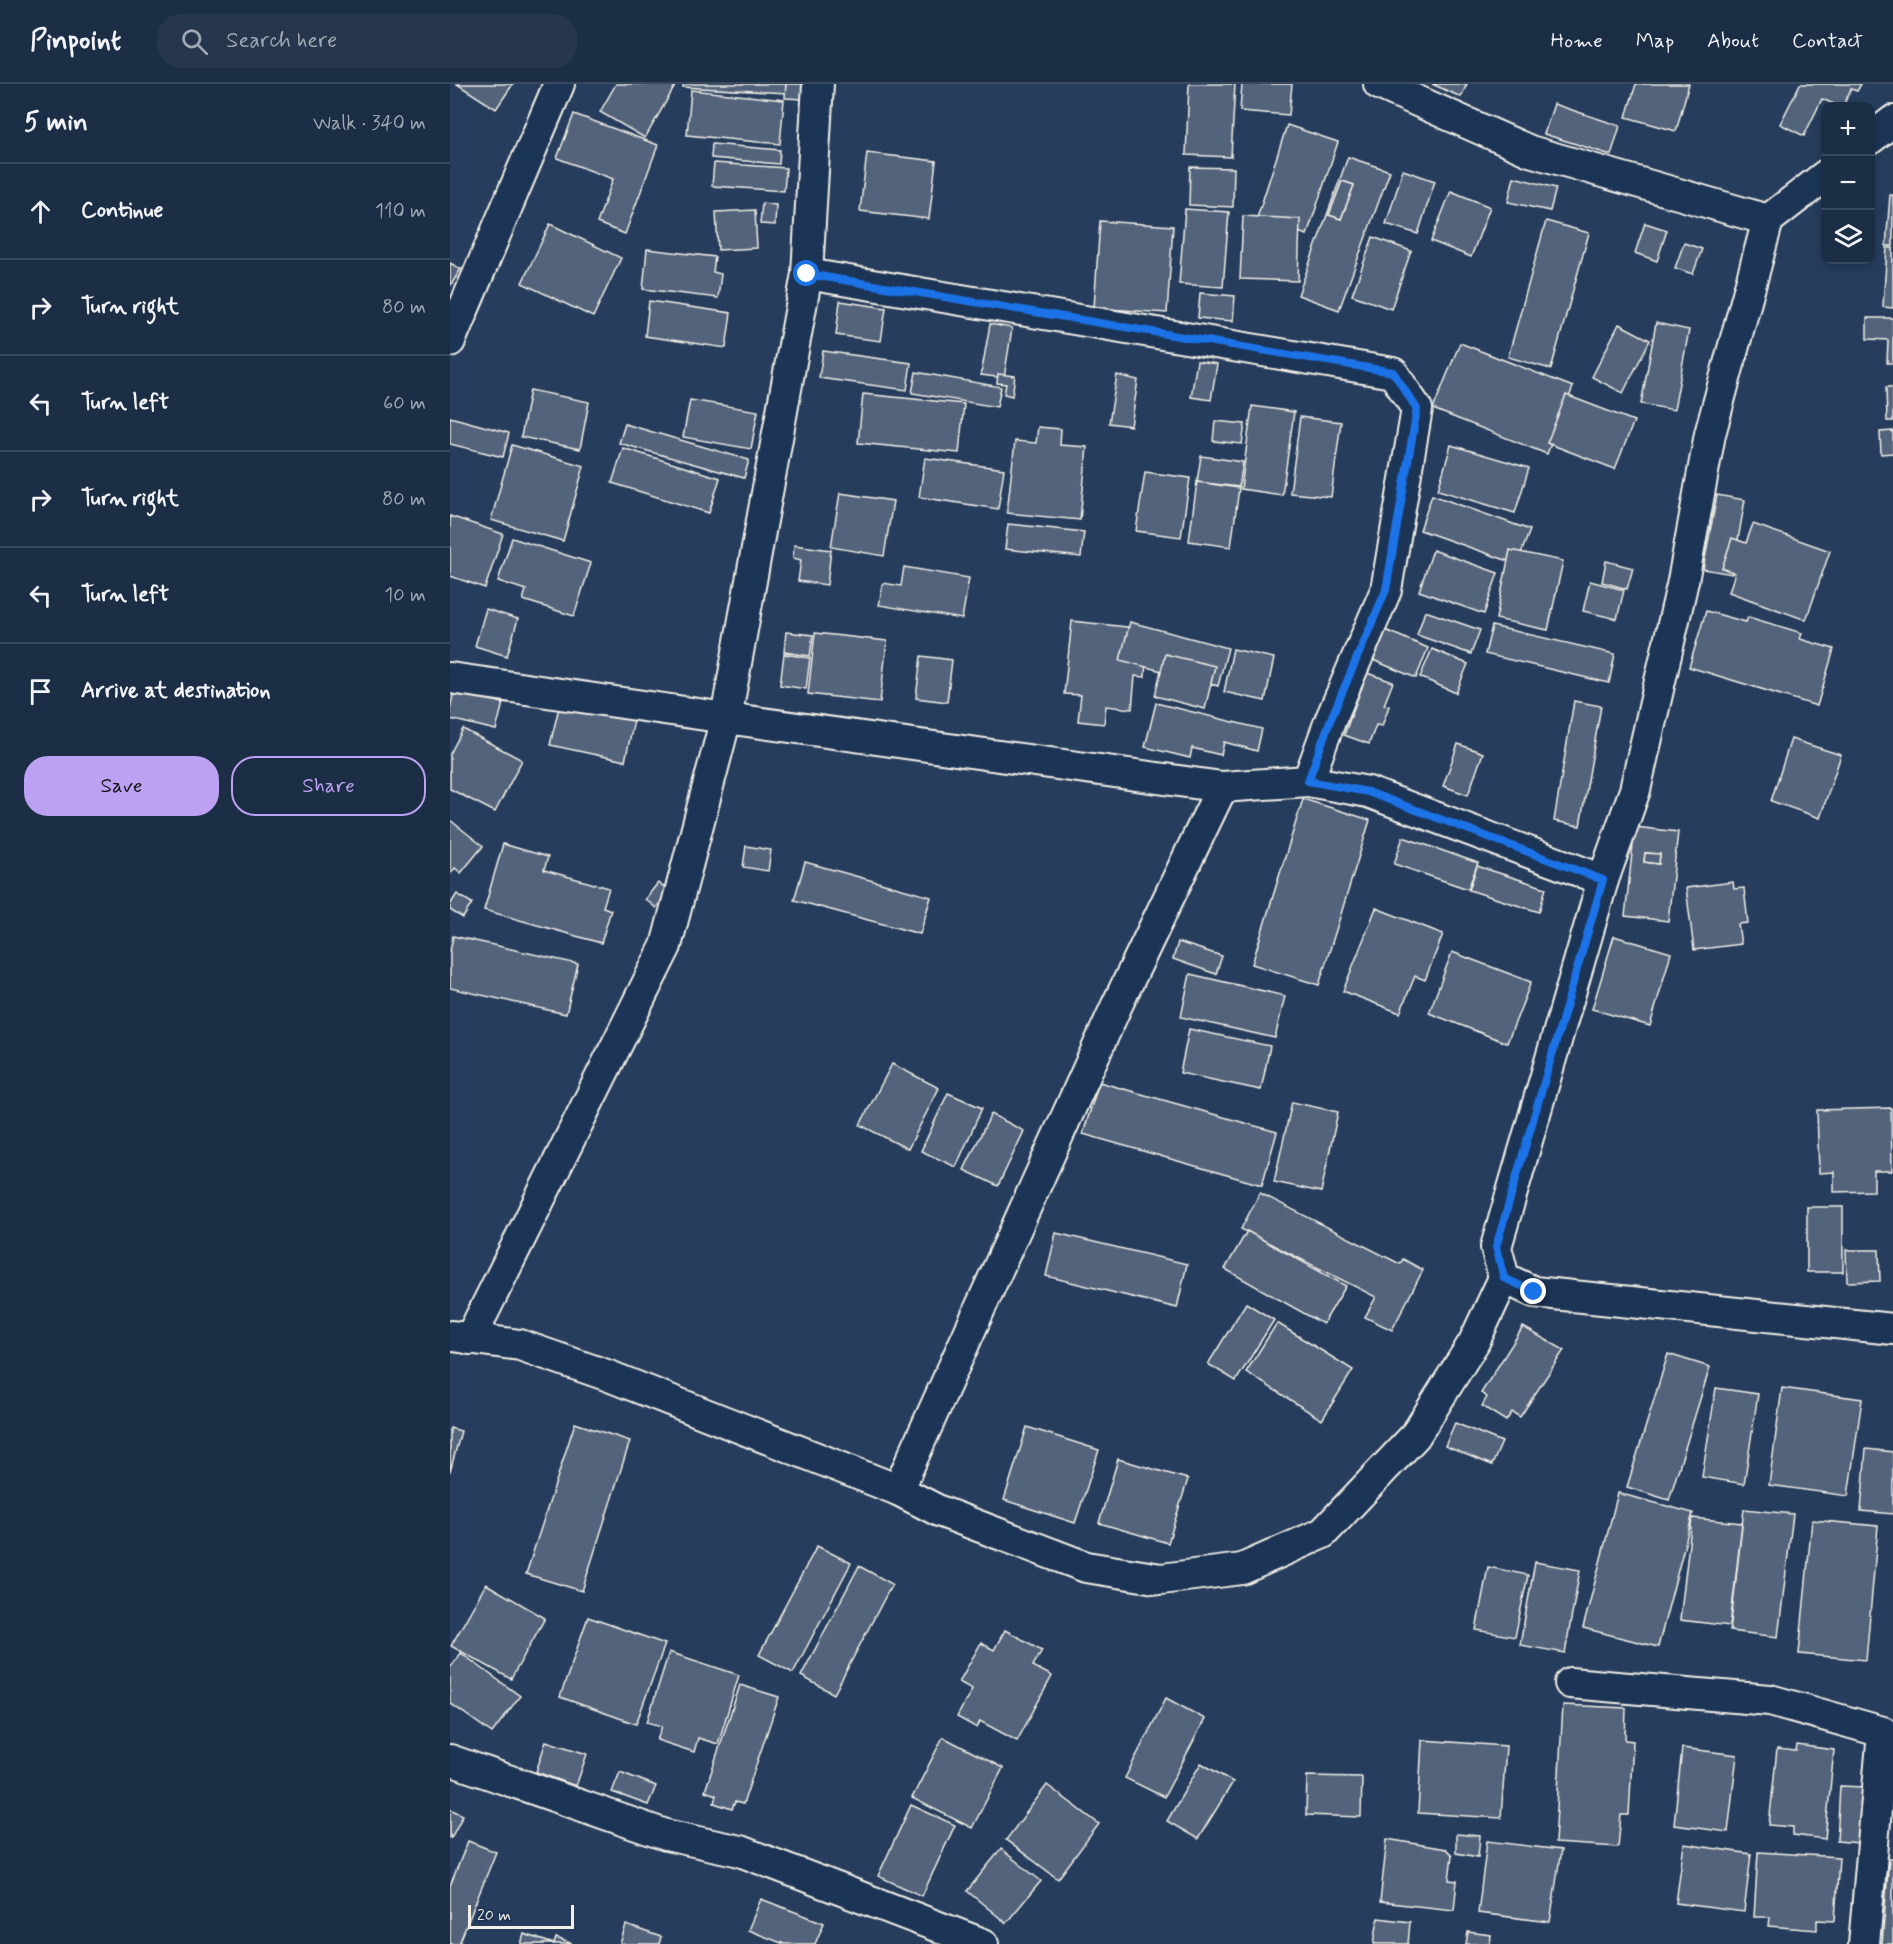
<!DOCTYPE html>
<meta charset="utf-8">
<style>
:root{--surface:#1c2e46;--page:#25364d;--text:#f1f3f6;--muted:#a0a8b3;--line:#3a4a5f;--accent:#bca0f2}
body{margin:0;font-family:Mynerve,sans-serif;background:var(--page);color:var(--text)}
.controls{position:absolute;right:18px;top:18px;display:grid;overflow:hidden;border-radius:12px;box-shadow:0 3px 9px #0003}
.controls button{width:54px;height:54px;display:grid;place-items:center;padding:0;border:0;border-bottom:2px solid var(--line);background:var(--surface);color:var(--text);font:30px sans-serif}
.scale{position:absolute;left:18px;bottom:15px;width:106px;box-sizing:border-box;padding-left:6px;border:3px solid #f4f1e8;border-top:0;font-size:16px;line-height:21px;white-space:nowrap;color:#f4f1e8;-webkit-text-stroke:4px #1d3557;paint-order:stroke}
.stop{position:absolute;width:18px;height:18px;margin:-14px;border:4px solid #1a73e8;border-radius:50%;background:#fff}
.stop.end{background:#1a73e8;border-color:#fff;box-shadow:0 2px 6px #0008}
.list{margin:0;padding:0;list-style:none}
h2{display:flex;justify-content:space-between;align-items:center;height:78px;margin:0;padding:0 24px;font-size:26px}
h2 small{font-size:20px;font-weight:400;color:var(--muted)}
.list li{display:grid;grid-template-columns:39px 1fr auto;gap:18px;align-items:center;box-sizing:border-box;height:96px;padding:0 24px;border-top:2px solid var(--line)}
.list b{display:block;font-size:22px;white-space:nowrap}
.list em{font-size:20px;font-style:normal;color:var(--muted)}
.actions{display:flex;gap:12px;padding:18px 24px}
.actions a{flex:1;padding:14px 0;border:2px solid var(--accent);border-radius:24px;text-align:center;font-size:21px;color:var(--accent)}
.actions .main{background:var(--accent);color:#111}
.icon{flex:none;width:33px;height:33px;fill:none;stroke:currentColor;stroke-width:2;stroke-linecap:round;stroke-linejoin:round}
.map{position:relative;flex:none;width:1443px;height:1860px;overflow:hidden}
header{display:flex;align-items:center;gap:36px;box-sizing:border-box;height:84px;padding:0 30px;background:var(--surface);border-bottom:2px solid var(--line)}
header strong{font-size:28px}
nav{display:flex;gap:33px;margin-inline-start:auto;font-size:21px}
.search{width:420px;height:54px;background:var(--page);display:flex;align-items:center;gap:15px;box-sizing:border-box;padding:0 21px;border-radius:24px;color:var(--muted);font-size:22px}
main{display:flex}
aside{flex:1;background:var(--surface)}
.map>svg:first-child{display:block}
</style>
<header>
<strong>Pinpoint</strong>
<div class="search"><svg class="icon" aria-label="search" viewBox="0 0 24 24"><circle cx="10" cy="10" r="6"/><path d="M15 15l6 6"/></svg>Search here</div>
<nav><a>Home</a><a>Map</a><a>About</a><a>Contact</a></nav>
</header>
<main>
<aside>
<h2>5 min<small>Walk · 340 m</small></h2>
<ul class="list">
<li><svg class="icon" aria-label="ahead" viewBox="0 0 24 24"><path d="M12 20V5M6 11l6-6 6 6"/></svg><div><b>Continue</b></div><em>110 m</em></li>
<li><svg class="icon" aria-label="right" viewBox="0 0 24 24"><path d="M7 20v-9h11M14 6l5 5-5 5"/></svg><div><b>Turn right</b></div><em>80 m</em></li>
<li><svg class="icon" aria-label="left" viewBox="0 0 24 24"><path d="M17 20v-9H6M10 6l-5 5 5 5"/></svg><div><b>Turn left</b></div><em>60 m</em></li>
<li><svg class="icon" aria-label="right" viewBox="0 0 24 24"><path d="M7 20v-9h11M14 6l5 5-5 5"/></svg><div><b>Turn right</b></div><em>80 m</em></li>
<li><svg class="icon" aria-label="left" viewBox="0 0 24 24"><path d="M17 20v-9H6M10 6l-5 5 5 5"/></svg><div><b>Turn left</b></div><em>10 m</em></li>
<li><svg class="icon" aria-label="arrive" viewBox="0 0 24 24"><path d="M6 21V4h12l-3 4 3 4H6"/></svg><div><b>Arrive at destination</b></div></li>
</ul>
<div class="actions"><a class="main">Save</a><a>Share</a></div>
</aside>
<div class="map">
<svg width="1443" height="1860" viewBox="0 0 1443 1860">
<rect width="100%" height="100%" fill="#263d5d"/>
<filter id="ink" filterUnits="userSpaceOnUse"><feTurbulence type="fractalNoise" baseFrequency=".0167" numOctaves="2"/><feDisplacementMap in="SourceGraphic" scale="12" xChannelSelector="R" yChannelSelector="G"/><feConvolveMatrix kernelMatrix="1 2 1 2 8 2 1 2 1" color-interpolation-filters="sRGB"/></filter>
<g filter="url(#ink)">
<g fill="#52647b" stroke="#f4f1e8" stroke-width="1.5" fill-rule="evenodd">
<path d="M7,0H63L46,25Z"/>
<path d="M166,0H221L225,2L195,54L150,28Z"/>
<path d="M233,0H336V9L233,3Z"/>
<path d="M336,0H353L352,15L335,14Z"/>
<path d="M739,0H785L781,73L736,71Z"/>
<path d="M792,0H842L839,31L790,27Z"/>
<path d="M982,0H1017L1011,13Z"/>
<path d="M1186,0H1239L1226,47L1176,33Z"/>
<path d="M1350,0H1411L1407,7L1401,5L1393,22H1389L1372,15L1354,52L1330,40Z"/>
<path d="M241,6L334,16L330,60L237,51Z"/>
<path d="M1104,20L1170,42L1161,71L1094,50Z"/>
<path d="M124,30L208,61L175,150L147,139L163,95L107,74Z"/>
<path d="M837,41L888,58L857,151L807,134Z"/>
<path d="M262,60L330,66L329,80L261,74Z"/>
<path d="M417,69L486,77L479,135L410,127Z"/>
<path d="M898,73L940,87L889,226L848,211ZM892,97L904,101L891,135L879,131Z"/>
<path d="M264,79L336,84L334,107L262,102Z"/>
<path d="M740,83L784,84L783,123L739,121Z"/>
<path d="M953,86L985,97L968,150L936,140Z"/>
<path d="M1064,93L1106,104L1100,127L1058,118Z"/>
<path d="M892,97L904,101L891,135L879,131Z"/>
<path d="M1001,107L1040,123L1021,173L981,157Z"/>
<path d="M1440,111H1443V162H1436Z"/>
<path d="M312,119L326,121L325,141L310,140Z"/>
<path d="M735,125L779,128L773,203L729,200Z"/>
<path d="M305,126L307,164L268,166L266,128Z"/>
<path d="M793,132L850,135L848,197L790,195Z"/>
<path d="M650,137L723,142L717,229L644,224Z"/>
<path d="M1096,137L1139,149L1101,285L1058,273Z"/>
<path d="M1195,139L1217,146L1207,177L1185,169Z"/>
<path d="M100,140L171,174L143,233L72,199Z"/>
<path d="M923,153L961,167L941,225L902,211Z"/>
<path d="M1234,159L1252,165L1243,190L1225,184Z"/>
<path d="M1437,164H1443V224L1433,223Z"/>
<path d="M197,165L265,173L263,188L271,190L268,214L193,205Z"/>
<path d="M0,179L11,185L1,201H0Z"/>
<path d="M750,209L785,212L783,237L748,234Z"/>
<path d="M199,217L281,229L276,264L195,252Z"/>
<path d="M390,217L436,224L431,257L386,251Z"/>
<path d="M1417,234H1443V279H1437L1438,256L1417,255Z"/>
<path d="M1206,239L1239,246L1224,326L1191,320Z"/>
<path d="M540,240L562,244L554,294L531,291Z"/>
<path d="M1169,240L1200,256L1173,309L1142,293Z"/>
<path d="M1010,259L1123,303L1097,370L983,325Z"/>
<path d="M373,267L461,279L457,306L369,294Z"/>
<path d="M747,277L767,280L761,316L741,313Z"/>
<path d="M466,288L551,303L547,323L462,309Z"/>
<path d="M548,290L565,292L562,312L554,310L556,300L547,299Z"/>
<path d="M667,291L688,296L681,342L659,339Z"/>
<path d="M1436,303H1443V337H1437Z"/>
<path d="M80,306L139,318L130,365L71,353Z"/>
<path d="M413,310L514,320L509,369L408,359Z"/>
<path d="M1116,311L1184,337L1165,385L1097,359Z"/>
<path d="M240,316L308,327L301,365L233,353Z"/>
<path d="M802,322L844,328L832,411L791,405Z"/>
<path d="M0,333L59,349L53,373L0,360Z"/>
<path d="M850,333L891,338L881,413L840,409Z"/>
<path d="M765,337L795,340L792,360L763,357Z"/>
<path d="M175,340L299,376L294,394L169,359Z"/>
<path d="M588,343L611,345L610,361L637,363L630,436L557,429L565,357L586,359Z"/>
<path d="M1443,347V369L1431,370L1430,348Z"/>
<path d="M62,361L134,382L113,457L41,436Z"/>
<path d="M1001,361L1079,384L1065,429L988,406Z"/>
<path d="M173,364L270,394L259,429L162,399Z"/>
<path d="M751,372L793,378L789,403L747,398Z"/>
<path d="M475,374L554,385L548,425L469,413Z"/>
<path d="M695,388L740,394L731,453L686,447Z"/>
<path d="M747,398L789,404L781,463L739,457Z"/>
<path d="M390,409L443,417L434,472L381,463Z"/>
<path d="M982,411L1080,446L1067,480L970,446Z"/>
<path d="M1267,411L1295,416L1282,490L1253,485Z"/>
<path d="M0,432L53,450L35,504L0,492Z"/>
<path d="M558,440L634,448L631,473L555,465Z"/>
<path d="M1303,440L1380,467L1356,536L1279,508L1285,489L1272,484L1282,454L1296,459Z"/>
<path d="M62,454L141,479L124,532L73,516L76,506L48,497Z"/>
<path d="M344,461L381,466L377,501L348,497L351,476L343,474Z"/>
<path d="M983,466L1048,489L1034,530L969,507Z"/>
<path d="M1060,466L1113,477L1098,546L1046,535Z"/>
<path d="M1156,477L1183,484L1177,505L1152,498Z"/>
<path d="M454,483L519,494L512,535L429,521L433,499L451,502Z"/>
<path d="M1140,497L1174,506L1167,535L1133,527Z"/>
<path d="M36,525L68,535L57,572L25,562Z"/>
<path d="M975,527L1030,546L1021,570L967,551Z"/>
<path d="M1256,527L1296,538L1298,533L1352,549L1350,555L1384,565L1367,622L1239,583Z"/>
<path d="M622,537L695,545L692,573H696L695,593L685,592L682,625L656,622L654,640L628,637L631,611L614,610Z"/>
<path d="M680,538L778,564L768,602L670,576Z"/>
<path d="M1042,542L1165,570L1159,599L1035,570Z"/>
<path d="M935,546L978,564L966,594L923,576Z"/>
<path d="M336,548L363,551L360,572L334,568Z"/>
<path d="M365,549L437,557L430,618L358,610Z"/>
<path d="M783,565L824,574L815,617L774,608Z"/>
<path d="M982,565L1018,580L1006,609L970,593Z"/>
<path d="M334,570L360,574L356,605L330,601Z"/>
<path d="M715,570L765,582L755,625L705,612Z"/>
<path d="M471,572L502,576L497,618L466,614Z"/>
<path d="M917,589L943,598L934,621L939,622L932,642L926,641L919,660L894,651Z"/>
<path d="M4,607L53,619L46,646L0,635V625Z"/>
<path d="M111,615L185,632L175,677L100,661Z"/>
<path d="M1124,617L1151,622L1130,742L1104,737Z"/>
<path d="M706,619L812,645L807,667L774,658L771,671L742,664L740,674L695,663Z"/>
<path d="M13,645L72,676L45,728L0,705V670Z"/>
<path d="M1341,655L1391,671L1370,734L1321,717Z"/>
<path d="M1008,660L1033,669L1018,711L993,702Z"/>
<path d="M853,715L920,736L869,901L802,880Z"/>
<path d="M0,736L33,762L11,789L5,784L0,790Z"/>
<path d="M1185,743L1228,748L1218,837L1175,832ZM1195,769L1210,770L1209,780L1194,778Z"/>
<path d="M953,753L1028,779L1018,805L944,780Z"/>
<path d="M53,760L98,773L94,786L159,804L153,823L161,826L151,859L34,826Z"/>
<path d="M296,762L321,766L318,787L293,783Z"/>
<path d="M1195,769L1210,770L1209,780L1194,778Z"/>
<path d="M355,778L481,813L470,850L344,816Z"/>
<path d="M1027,782L1096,804L1089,828L1019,806Z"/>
<path d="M1283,798L1284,805L1294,804L1298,839L1288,840L1291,860L1244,866L1236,804Z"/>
<path d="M208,799L219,807L206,824L195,815Z"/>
<path d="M7,810L22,819L13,834L0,826V821Z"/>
<path d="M926,824L993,850L975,896L965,892L950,929L893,907Z"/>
<path d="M3,852L128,880L116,930L0,904V868Z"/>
<path d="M1164,852L1221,869L1200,942L1142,925Z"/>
<path d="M728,858L772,872L766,890L723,875Z"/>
<path d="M1002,868L1081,898L1057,959L979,929Z"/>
<path d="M740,890L835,912L825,954L731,933Z"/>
<path d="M739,945L820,962L811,1006L730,989Z"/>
<path d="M442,980L489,1004L458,1065L410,1041Z"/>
<path d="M649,998L827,1048L812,1101L633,1050Z"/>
<path d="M498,1009L532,1024L506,1083L471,1067Z"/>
<path d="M842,1018L888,1028L871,1108L824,1098Z"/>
<path d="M1441,1024L1442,1087H1424V1107L1384,1108V1088L1369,1089L1367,1026Z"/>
<path d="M541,1030L574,1047L548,1102L514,1086Z"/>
<path d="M810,1109L950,1180L953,1175L973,1186L942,1246L915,1233L926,1213L791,1145Z"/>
<rect x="1357" y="1123" width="36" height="65"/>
<path d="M797,1147L896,1202L873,1240L775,1185Z"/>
<path d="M606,1149L737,1180L727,1224L596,1192Z"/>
<path d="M1396,1166H1429L1430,1197L1397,1198Z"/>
<path d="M796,1219L824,1236L786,1297L758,1280Z"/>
<path d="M827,1239L903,1286L872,1336L796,1288Z"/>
<path d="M1073,1243L1114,1266L1070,1333L1062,1328L1056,1337L1032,1322L1037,1313L1031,1309Z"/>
<path d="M1218,1270L1260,1283L1219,1416L1177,1403Z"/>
<path d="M1266,1304L1308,1310L1294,1400L1252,1393Z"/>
<path d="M1332,1304L1412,1315L1398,1412L1319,1401Z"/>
<path d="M125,1339L180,1357L132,1507L76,1490Z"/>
<path d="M1005,1339L1052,1358L1042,1381L995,1362Z"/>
<path d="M577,1343L649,1366L625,1439L554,1416Z"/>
<path d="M0,1344L11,1347L0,1388Z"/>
<path d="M1416,1365L1443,1368V1430L1411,1427Z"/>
<path d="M668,1375L738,1395L718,1459L649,1439Z"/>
<path d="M1168,1409L1243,1429L1208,1563L1133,1544Z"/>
<path d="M1294,1425L1343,1430L1328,1553L1280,1547Z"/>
<path d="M1242,1434L1292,1439L1280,1542L1230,1536Z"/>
<path d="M1362,1436L1428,1442L1416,1576L1349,1570Z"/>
<path d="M367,1462L401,1479L343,1589L309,1571Z"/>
<path d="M1085,1478L1130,1486L1115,1569L1070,1561Z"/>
<path d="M409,1482L442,1500L384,1610L351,1592Z"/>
<path d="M1038,1483L1078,1491L1065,1553L1026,1546Z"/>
<path d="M36,1500L95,1534L61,1595L1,1562Z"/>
<path d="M138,1533L215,1560L186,1640L110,1613Z"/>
<path d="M555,1546L592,1566L583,1582L602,1592L567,1657L530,1637L527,1644L507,1633L522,1605L509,1598L531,1559L544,1566Z"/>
<path d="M219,1568L289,1591L268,1660L248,1654L244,1668L207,1656L212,1642L197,1638Z"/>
<path d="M11,1569L70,1612L42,1649L0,1619V1584Z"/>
<path d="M290,1601L329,1613L293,1720L285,1718L282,1725L264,1719L266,1711L255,1707Z"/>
<path d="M716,1614L755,1635L714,1713L675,1694Z"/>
<path d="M1113,1621L1176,1624L1175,1656L1183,1657L1179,1731H1171L1168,1763L1105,1759Z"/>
<path d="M493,1653L553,1684L522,1744L462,1714Z"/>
<path d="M972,1656L1056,1662L1051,1734L968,1729Z"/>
<path d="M96,1657L137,1670L126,1702L86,1688Z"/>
<path d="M1347,1661L1384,1666L1375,1755L1343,1751V1743L1319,1741L1327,1665L1346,1667Z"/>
<path d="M1232,1664L1287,1671L1278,1748L1224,1741Z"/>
<path d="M751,1679L783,1698L748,1755L717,1737Z"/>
<path d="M170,1688L206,1702L198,1721L162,1708Z"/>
<path d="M857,1692L912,1693L911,1733L856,1731Z"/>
<path d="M597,1701L649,1740L608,1795L556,1756Z"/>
<path d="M1390,1702L1414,1703L1409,1759L1387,1757Z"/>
<path d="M461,1721L505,1741L472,1812L428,1792Z"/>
<path d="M0,1725L13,1731L1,1754H0Z"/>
<path d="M1006,1750L1030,1752L1028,1773L1006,1769Z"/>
<path d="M937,1755L996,1765L1002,1771L999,1796L1007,1797L1004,1826L930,1818Z"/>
<path d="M18,1757L46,1768L9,1860H0V1802Z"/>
<path d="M1037,1757L1111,1766L1100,1838L1028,1829Z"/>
<path d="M1234,1760L1301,1770L1294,1828L1226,1819Z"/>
<path d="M551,1765L591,1797L556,1839L517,1807Z"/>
<path d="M1308,1768L1389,1773L1385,1837L1367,1836V1846L1319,1842L1320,1833H1304Z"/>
<path d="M1439,1775H1443V1860H1432Z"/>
<path d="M311,1815L374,1839L365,1860H334L298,1846Z"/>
<path d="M928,1834L960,1838L958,1860H924Z"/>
<path d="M176,1841L211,1853L209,1860H170Z"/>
<path d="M1018,1848L1041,1851L1040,1860H1016Z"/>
<path d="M74,1850L104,1860L106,1854L123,1860H71Z"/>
</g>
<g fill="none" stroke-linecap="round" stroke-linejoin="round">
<defs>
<g id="minor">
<path d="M929,0L1080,67L1318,136"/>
<path d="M1420,55L1443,37"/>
<path d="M1376,91L1318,136L1260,350L1233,497L1185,706L1153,796L1046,1163L1054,1194L1084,1208L1443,1245"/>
<path d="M357,190L943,289L967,325L936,506L880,637L858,697L918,708L1153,796"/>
<path d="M0,257L109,0"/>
<path d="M0,594L276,634L357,190L368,0"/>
<path d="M2,1252L70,1261L159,1292L448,1406L489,1427L636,1483L711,1495L792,1485L873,1449L965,1352L1024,1258L1054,1194"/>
<path d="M20,1255L216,862L276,634L772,703L858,697"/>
<path d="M448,1406L666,923L772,703"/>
<path d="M1120,1599L1320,1616L1433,1648L1414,1860"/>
<path d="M0,1676L216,1751L290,1767L533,1860"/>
</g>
</defs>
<use href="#minor" stroke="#f4f1e8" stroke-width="34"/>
<use href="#minor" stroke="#1d3557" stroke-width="30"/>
</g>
</g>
<g fill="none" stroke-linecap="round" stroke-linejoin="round" filter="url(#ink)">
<path stroke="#1a73e8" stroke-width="8" d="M357,190L943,288L967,325L936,506L880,637L858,697L918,708L1153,796L1046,1163L1054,1194L1084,1208"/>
</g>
</svg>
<div class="controls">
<button>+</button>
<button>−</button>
<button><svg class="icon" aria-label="layers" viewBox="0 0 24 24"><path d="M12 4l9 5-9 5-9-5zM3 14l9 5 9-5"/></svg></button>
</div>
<div class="scale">20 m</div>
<div class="stop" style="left:357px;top:190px"></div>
<div class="stop end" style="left:1084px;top:1208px"></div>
</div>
</main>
